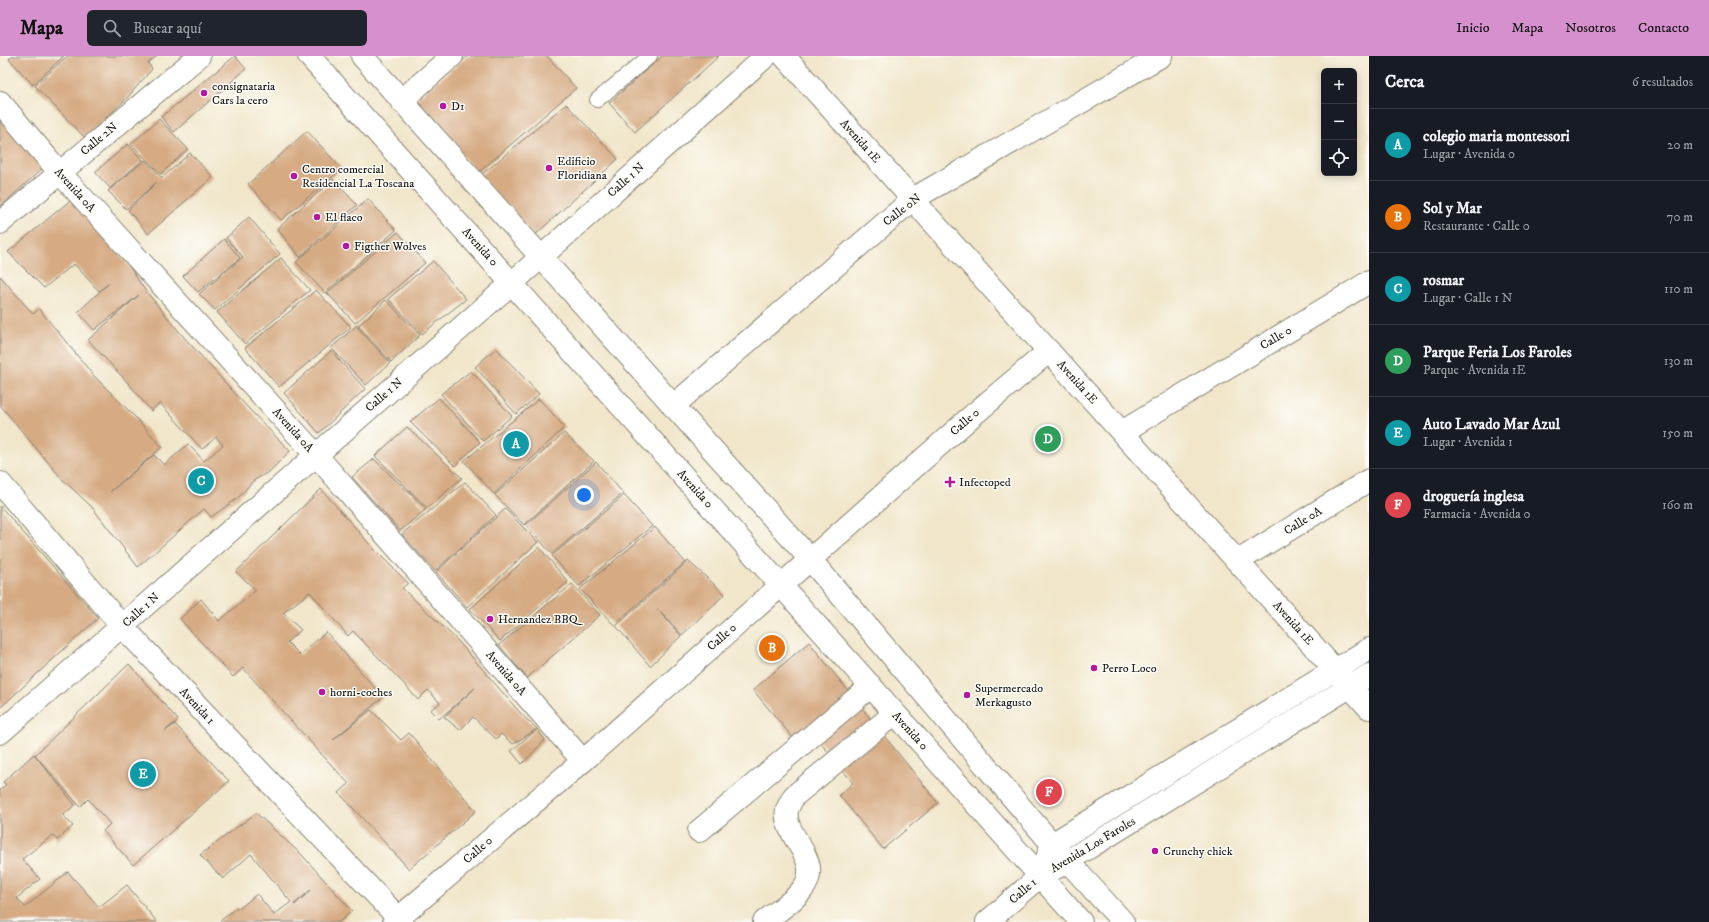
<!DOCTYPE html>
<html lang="es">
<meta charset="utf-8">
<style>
:root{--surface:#171b24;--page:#20242c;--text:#f1f3f6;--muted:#9ea1a6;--line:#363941;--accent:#d690ce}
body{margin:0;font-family:"IM FELL DW Pica",serif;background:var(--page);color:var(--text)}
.controls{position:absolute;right:12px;top:12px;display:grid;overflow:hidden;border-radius:6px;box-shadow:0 2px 10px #0003}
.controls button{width:36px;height:36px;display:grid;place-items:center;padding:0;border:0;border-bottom:1px solid var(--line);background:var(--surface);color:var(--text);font:20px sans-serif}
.you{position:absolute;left:584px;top:439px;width:14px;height:14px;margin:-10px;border:3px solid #fff;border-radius:50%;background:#1a73e8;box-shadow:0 0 0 6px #1a73e833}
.badge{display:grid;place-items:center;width:26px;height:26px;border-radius:50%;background:var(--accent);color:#fff;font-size:13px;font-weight:700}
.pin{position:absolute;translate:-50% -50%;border:2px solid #fff;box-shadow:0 1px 4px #0006}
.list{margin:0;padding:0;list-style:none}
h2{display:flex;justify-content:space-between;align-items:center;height:52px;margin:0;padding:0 16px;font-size:17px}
h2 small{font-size:13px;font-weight:400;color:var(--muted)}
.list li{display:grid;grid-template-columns:26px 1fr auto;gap:12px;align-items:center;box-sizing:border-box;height:72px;padding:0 16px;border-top:1px solid var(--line)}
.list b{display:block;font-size:15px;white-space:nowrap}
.list p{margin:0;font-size:13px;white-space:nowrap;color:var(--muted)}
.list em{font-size:13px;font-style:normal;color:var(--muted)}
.icon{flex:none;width:22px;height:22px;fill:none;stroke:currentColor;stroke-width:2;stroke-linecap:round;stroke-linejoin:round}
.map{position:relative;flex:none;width:1369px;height:866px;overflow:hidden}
header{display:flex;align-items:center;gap:24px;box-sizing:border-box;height:56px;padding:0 20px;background:var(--accent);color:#111}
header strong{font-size:19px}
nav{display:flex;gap:22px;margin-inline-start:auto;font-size:14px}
.search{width:280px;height:36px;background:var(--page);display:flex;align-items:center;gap:10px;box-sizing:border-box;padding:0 14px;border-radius:6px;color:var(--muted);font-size:15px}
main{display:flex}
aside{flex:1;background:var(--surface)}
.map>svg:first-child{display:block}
</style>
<header>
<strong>Mapa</strong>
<div class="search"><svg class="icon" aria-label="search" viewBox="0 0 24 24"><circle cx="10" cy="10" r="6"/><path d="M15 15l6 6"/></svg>Buscar aquí</div>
<nav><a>Inicio</a><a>Mapa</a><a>Nosotros</a><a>Contacto</a></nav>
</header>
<main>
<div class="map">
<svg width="1369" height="866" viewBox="0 0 1369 866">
<rect width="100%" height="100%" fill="#fdfcf7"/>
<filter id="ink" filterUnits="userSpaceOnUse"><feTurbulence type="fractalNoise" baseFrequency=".025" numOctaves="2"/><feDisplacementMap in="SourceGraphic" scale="8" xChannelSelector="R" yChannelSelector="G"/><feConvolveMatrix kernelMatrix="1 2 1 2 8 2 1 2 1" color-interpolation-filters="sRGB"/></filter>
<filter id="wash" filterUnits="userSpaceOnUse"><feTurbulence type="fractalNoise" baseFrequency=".012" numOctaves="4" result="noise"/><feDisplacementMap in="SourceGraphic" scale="16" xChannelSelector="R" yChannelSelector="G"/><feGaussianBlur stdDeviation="0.9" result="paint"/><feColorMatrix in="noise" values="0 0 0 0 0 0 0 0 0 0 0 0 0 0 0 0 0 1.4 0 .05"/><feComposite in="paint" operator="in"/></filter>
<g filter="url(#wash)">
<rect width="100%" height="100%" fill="#f1e6ca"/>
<g id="blocks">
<g fill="#d6ab84" fill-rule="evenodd">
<path d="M13,0H64L33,29L9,3Z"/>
<path d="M67,0H157L148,7L152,13L126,43L85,82L35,30Z"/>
<path d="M235,0L246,13L174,76L161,61Z"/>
<path d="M468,0H547L576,32L478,117L413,46Z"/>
<path d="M662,0H719L635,76L609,47Z"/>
<path d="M566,48L618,103L534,180L480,120Z"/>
<path d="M0,57L46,109L0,151Z"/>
<path d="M159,63L188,93L161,118L131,88Z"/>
<path d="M307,75L342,113L281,164L248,128Z"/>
<path d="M128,88L143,104L110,132L95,116Z"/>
<path d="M190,97L213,121L148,178L128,154L157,126L126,153L108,135L145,104L162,122Z"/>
<path d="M333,123L357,149L300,201L277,173Z"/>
<path d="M72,143L128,209L145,234L182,279L249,353L290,395L270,415L253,425L238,442L211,461L204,453L138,511L91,450L62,423L0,349V220L33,258L39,253L94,320L136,362L162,391L110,436L154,399L164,409L188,388L204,405L223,389L216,381L202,393L160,347L151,355L129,328L88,284L139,239L94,274L78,256L110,226L99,235L74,208L44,232L8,196Z"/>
<path d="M368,143L396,174L325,237L296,206Z"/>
<path d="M249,161L280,198L215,254L199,238L243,201L226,182Z"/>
<path d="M398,176L425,207L355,267L327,237Z"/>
<path d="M224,183L240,202L198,236L183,220Z"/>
<path d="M281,202L310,234L245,288L217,256Z"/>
<path d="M433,205L466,243L422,278L388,243Z"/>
<path d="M316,234L351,271L279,331L245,292Z"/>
<path d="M386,244L420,279L391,306L358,270Z"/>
<path d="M356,270L390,307L366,329L331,292Z"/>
<path d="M496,292L539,338L516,358L475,311Z"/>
<path d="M331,295L365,333L319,377L284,337Z"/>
<path d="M471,315L512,360L483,385L441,338Z"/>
<path d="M439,342L480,386L455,410L410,366Z"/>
<path d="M539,343L565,371L494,438L464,405Z"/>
<path d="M407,371L462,422L427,452L375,400Z"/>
<path d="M564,377L594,405L524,469L495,439Z"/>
<path d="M374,403L426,453L400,475L352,421Z"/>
<path d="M596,406L623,437L552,498L526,469Z"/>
<path d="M465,426L496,459L435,515L402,478Z"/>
<path d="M321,433L373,492L408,527L402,532L458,585L522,659L537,673L513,688L501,678L496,683L473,661L460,674L444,661L475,632L439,663L430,654L440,647L428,634L418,644L405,629L353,575L348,580L310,536L283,557L301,574L287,586L300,599L326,576L383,641L333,684L371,654L401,684L409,677L476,755L409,813L339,737L349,728L261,632L243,612L233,621L180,563L201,543L219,565L256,534L236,516Z"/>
<path d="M624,439L652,470L579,530L552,500Z"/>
<path d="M0,450L98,562L0,652Z"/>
<path d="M505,453L538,486L467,551L436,516Z"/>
<path d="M655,471L685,506L614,569L580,533Z"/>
<path d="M539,491L568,526L500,585L470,553Z"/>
<path d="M688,505L725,538L682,579L657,553L681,580L650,610L616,570Z"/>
<path d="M572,528L600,559L527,622L499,589Z"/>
<path d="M809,586L938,747L883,793L839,739L853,727L808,671L794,683L753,634Z"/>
<path d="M129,608L178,664L165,675L175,668L229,725L133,809L103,775L110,768L88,743L80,751L35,699Z"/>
<path d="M537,673L545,684L522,708L511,695Z"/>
<path d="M34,698L75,749L63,759L73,770L57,784L53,779L22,803L40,823L17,842L25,851L68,816L99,851L127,829L157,866H0V734L6,729L3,726Z"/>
<path d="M256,757L302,799L352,855L339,866H219L237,851L239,853L257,838L274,859L291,846L251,798L223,823L200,799ZM311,834L295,849L294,848Z"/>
</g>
</g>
</g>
<g filter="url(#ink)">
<use href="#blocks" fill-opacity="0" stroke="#868173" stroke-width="1"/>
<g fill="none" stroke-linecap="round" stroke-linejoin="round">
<defs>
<path id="service" d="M597,44L650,0"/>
<g id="minor">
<path d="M784,0L1369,652"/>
<path d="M401,45L452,0"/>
<path d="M0,46L60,117L316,399L583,705"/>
<path d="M0,167L199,0"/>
<path d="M673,350L913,143L1161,0"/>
<path d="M1122,376L1369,226"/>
<path d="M0,427L122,570L402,866"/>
<path d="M1238,505L1369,424"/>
<path d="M0,677L512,227L766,0"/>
<path d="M699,775L871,630"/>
<path d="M394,866L583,705L973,359L1049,295"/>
<path d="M764,866C776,856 793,846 802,834C826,804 782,781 787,754C788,750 792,744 794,740L894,658"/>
<path d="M987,866L1040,820"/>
</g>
<g id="tertiary">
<path d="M309,0L1081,866"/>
<path d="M362,0L809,502L1052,788L1123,866"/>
<path d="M1047,802L1052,788L1369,593"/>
<path d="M1056,812L1369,619"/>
</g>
</defs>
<use href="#service" stroke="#868173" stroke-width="16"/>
<use href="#minor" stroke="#868173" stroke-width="24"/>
<use href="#tertiary" stroke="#868173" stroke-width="24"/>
<use href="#service" stroke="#fff" stroke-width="14"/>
<use href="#minor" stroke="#fff" stroke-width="22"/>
<use href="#tertiary" stroke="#fff" stroke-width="22"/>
</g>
</g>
<g fill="#b5179e" stroke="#fdfcf7" stroke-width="1.5">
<circle cx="204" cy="37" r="4"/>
<circle cx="443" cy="50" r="4"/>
<circle cx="549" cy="112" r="4"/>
<circle cx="294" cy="120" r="4"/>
<circle cx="317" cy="161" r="4"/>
<circle cx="346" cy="190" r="4"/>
<path d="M948 420h4v4h4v4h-4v4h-4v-4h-4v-4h4z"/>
<circle cx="490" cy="563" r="4"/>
<circle cx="1094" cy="612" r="4"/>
<circle cx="322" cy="636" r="4"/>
<circle cx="967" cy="639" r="4"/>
<circle cx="1155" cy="795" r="4"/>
</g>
<g text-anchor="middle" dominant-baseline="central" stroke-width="3" stroke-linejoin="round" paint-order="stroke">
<g font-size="12" fill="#1c1c1c" stroke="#fdfcf7" text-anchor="start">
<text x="212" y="30">consignataria<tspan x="212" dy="14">Cars la cero</tspan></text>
<text x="451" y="50">D1</text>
<text x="557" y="105">Edificio<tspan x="557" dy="14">Floridiana</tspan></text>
<text x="302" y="113">Centro comercial<tspan x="302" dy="14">Residencial La Toscana</tspan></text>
<text x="325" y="161">El flaco</text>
<text x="354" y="190">Figther Wolves</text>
<text x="959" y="426">Infectoped</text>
<text x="498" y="563">Hernandez BBQ</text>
<text x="1102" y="612">Perro Loco</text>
<text x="975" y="632">Supermercado<tspan x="975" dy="14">Merkagusto</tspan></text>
<text x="330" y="636">horni-coches</text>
<text x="1163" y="795">Crunchy chick</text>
</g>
<g font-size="12" fill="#1c1c1c" stroke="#fdfcf7">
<text transform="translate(99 83) rotate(-40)">Calle 2N</text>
<text transform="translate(860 85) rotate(48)">Avenida 1E</text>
<text transform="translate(626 124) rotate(-42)">Calle 1 N</text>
<text transform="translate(75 134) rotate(48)">Avenida 0A</text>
<text transform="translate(902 154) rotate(-38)">Calle 0N</text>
<text transform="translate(480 191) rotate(48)">Avenida 0</text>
<text transform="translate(1276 282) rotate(-31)">Calle 0</text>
<text transform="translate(1077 326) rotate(48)">Avenida 1E</text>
<text transform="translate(384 339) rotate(-41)">Calle 1 N</text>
<text transform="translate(965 366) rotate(-41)">Calle 0</text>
<text transform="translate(293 374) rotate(48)">Avenida 0A</text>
<text transform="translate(695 433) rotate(48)">Avenida 0</text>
<text transform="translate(1303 465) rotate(-32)">Calle 0A</text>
<text transform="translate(141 554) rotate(-42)">Calle 1 N</text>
<text transform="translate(1293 567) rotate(48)">Avenida 1E</text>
<text transform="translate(722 581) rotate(-41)">Calle 0</text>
<text transform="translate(506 617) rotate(49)">Avenida 0A</text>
<text transform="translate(197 650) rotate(47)">Avenida 1</text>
<text transform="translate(910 675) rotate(48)">Avenida 0</text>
<text transform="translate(1093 789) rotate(-31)">Avenida Los Faroles</text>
<text transform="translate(478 794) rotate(-41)">Calle 0</text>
<text transform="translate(1023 835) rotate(-41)">Calle 1</text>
</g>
</g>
</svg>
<div class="controls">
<button>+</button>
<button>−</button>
<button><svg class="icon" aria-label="locate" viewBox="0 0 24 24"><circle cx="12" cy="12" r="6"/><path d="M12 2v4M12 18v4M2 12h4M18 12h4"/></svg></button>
</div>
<div class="you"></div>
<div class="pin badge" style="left:516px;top:388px;background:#0f9aa8">A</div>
<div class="pin badge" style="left:772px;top:592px;background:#e8710a">B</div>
<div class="pin badge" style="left:201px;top:425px;background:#0f9aa8">C</div>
<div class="pin badge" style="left:1048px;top:383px;background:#2e9e5b">D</div>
<div class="pin badge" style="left:143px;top:718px;background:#0f9aa8">E</div>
<div class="pin badge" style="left:1049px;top:736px;background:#e0444e">F</div>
</div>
<aside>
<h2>Cerca<small>6 resultados</small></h2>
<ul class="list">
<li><span class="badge" style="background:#0f9aa8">A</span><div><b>colegio maria montessori</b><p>Lugar · Avenida 0</p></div><em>20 m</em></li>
<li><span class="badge" style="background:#e8710a">B</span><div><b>Sol y Mar</b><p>Restaurante · Calle 0</p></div><em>70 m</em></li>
<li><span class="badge" style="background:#0f9aa8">C</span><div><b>rosmar</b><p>Lugar · Calle 1 N</p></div><em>110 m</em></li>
<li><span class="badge" style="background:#2e9e5b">D</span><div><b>Parque Feria Los Faroles</b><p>Parque · Avenida 1E</p></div><em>130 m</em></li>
<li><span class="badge" style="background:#0f9aa8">E</span><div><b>Auto Lavado Mar Azul</b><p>Lugar · Avenida 1</p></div><em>150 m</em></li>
<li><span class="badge" style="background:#e0444e">F</span><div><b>droguería inglesa</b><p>Farmacia · Avenida 0</p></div><em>160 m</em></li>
</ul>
</aside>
</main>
